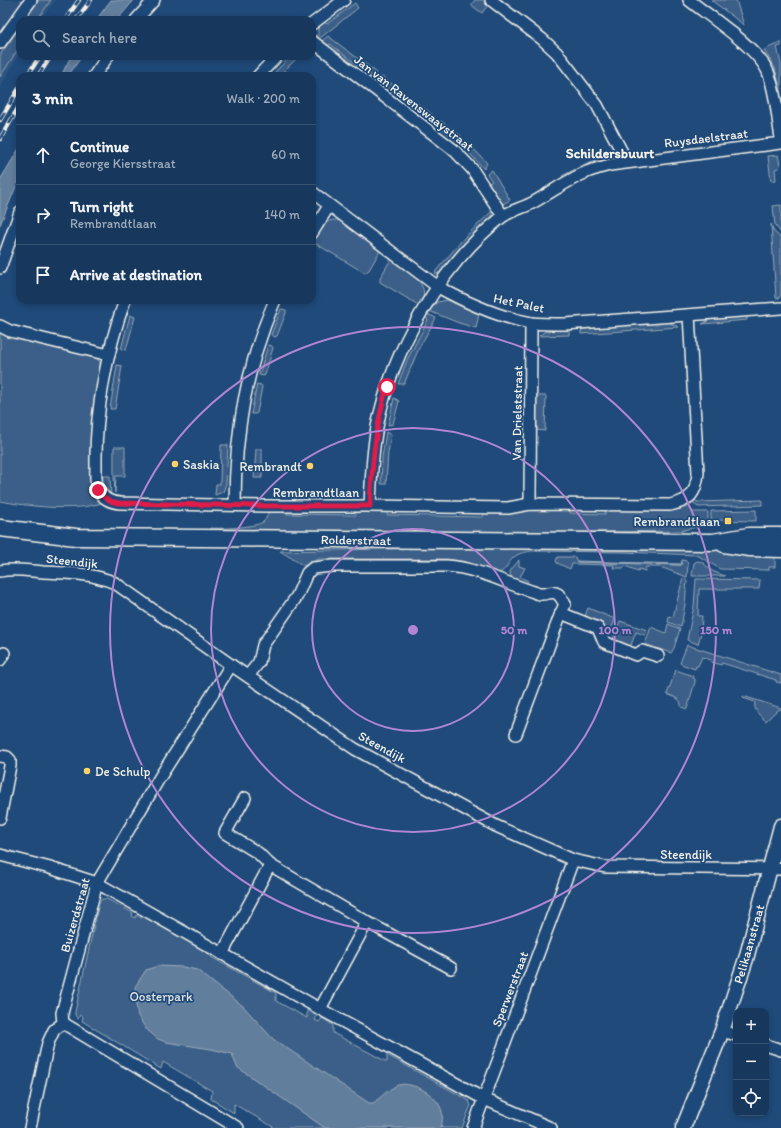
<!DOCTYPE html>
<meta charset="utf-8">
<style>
:root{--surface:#17385c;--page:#203f62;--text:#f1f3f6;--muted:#9eacbb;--line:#365272}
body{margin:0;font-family:Itim,sans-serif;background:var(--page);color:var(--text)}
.controls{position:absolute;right:12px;bottom:12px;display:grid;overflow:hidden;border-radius:8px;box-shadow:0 2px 6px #0003}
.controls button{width:36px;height:36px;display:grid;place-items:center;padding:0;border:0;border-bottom:1px solid var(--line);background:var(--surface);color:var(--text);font:20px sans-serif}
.stop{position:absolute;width:12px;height:12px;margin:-9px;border:3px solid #e11d48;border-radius:50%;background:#fff}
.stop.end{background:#e11d48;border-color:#fff;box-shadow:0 1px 4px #0008}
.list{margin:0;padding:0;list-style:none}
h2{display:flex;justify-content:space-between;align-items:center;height:52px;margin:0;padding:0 16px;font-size:17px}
h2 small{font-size:13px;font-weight:400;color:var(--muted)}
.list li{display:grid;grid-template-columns:26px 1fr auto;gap:12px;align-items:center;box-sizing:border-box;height:60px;padding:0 16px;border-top:1px solid var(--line)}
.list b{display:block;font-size:15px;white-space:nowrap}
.list p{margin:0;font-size:13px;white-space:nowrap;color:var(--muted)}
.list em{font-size:13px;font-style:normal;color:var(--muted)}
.icon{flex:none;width:22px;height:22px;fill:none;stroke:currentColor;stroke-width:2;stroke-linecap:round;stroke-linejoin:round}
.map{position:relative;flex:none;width:781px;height:1128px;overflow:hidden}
.search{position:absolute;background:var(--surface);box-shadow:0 2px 6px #0003;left:16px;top:16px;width:300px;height:44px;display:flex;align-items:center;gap:10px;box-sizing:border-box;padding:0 14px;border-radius:12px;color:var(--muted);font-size:15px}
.panel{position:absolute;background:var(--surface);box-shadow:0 2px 6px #0003;left:16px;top:72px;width:300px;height:232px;border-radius:12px}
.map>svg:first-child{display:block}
</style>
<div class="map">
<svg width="781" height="1128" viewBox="0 0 781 1128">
<rect width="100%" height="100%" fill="#1f4a7a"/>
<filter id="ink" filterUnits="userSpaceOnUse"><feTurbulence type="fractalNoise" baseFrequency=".025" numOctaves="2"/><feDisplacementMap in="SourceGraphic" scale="8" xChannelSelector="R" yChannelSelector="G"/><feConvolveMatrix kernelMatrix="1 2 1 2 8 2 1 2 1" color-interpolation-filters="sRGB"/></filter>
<g filter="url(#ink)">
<path fill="#2d5581" d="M0,0H56L39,20H20V52L0,88Z"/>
<g fill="#3a5f88" stroke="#97a8b8">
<path d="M39,0H51L37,20H25Z"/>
<path d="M475,0H482L488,5L482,13L471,5Z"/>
<path d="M711,0H736L744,25Z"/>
<path d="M355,3L358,8L319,39C317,31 317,26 324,21L327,24Z"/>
<path d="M20,27V46L0,77V55Z"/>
<path d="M328,36L376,72L373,77L330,44L327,47L321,42Z"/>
<path d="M781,42V46L777,47L781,64V92L775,68L764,50Z"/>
<path d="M291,56H299L279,76H271Z"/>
<path d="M381,77H382L402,91L400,97L378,80Z"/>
<path d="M411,99L432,114L430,120L407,102Z"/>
<path d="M441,121L461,136L459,142L436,124Z"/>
<path d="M470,145L487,163L484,169L465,148Z"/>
<path d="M616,154L615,157L612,160L564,178L562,176L587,163Z"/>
<path d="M778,155L780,165L779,168L775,169L776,180L771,181L768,156Z"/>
<path d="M492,170L510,200L503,204L500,202L489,183L492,181L487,174Z"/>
<path d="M781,205V233L775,225L773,206Z"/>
<path d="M492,211V216L490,222L444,271L436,274L435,272L463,239Z"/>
<path d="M337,220L342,222L380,251L369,270L365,273L313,242C319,232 323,219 337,220Z"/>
<path d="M771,224L774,232L781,238V294L779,298H776Z"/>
<path d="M391,259C406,271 434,283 420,306L380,282V278Z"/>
<path d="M448,300L479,314L476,328L459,323L429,311L437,302Z"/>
<path d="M281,309L286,310V313L277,336L275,337L271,335Z"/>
<path d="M427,314L436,318L419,348L404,384H398L407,360L428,320L425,317Z"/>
<path d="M130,315L135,317L126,350L121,349Z"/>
<path d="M747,316V320L702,324L711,319Z"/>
<path d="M668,322L679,327L581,334V329Z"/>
<path d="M552,330H569V335L539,336L544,332Z"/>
<path d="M0,332L92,356C97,358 100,361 101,366L90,471C91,484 92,494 101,503C76,512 26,506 0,501Z"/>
<path d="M268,345L272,346L273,348L265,375L264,376L259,375Z"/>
<path d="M117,365L122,366L115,409H110Z"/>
<path d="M257,384L261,385L262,387L257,413L255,414H251Z"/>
<path d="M536,396H546L545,431L535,430Z"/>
<path d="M394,398L399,401L393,424L388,425Z"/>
<path d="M386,432L391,435L388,453L386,484H381L382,458Z"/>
<path d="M221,445H228L226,484L223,492L215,495L216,484H220Z"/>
<path d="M114,447H125V476H116L115,493L114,478Z"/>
<path d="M256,449H262V478H254Z"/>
<path d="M101,476H110L111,497L103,490Z"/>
<path d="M695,500L697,502L762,500V505L698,507L693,503Z"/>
<path d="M687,505L693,512H708V524L680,531L445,534L210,530V528C220,529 257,527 263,522C267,519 267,514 269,511L284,510L285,514L356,515V511H387V515L483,517L484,512L534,509H570V513L605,514V510H676Z"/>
<path d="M756,510V521L711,520V511Z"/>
<path d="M499,547L647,548L775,553V567H769V570L720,569L697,555L623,552L532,551C526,552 519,553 514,557C507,563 507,571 498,573L467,562L447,559H319L304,566L280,551Z"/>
<path d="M558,557H575L577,562L681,565L682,560L687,561L688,565L687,577L660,567H646L645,571L639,569L638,571L625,566L624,568H613L614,565L572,564L570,569L557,563L556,560Z"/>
<path d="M519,560V566L525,568L520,577L528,581L526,585C518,582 510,581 510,571Z"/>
<path d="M697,561L702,562L712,571L725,576H692L694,563Z"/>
<path d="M683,578L687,580L685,604L681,627L668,622L669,616L673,617Z"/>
<path d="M696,579L760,580L759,589H699L698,616H702L701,633L698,644L687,640L694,606Z"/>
<path d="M588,608L615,619L608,637L603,626L587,620L585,616Z"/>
<path d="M620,621L647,630L645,635L636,632L631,645L626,647L612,642Z"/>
<path d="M668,624L680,629L674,648L671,653L645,644L651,627L666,633Z"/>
<path d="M687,645L781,675V683L776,682V680L722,663L721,665L711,662V660L702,657L698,666H696L695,669L681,664L680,663Z"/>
<path d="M676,670L693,676V678L695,679V682L687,709L681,707C682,698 673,697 667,694Z"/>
<path d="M743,696L781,708V709L776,711L766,721C760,716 753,710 755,702L743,698Z"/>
<path d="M102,899H107L133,913L132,916L135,918L136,915L142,918L144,915L213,954L211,957L276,993V1001L307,1018V1010L317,1016L315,1020L319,1022L322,1018L333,1025V1033L387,1062V1055L468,1100L471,1105L462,1128H275L234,1104V1113L211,1099L212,1091L163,1062L161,1069L82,1021L83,1017L80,1015L78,1019L75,1015V1012L99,903Z"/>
</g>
<g fill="#627e9d" stroke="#9cacbb">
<path d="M111,0H134L117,20L112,16L109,20H96Z"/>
<path d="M71,56H82L68,76H61Z"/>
<path d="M20,147V177L0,225V180Z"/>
<path d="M577,561L681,564V565L577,562Z"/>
<path d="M158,966L183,967L197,970L243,1006L273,1039L369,1103H373C379,1099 391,1087 398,1085C414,1081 439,1096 442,1112C443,1117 442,1124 441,1128H325L237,1067L232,1054L211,1049L166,1042L158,1039L146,1029L138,1016L136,1005L135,987L146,970Z"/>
</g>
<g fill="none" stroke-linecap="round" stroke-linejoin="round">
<defs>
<g id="minor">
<path d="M491,0L542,39L557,53L597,105L622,152L625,162"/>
<path d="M689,0C710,17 758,48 768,72C776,92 777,116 781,138"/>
<path d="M136,20L154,0"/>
<path d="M312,24L344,0"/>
<path d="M312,41L454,150L472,169L503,216"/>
<path d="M0,43L31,0"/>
<path d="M94,76L108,56"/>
<path d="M258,76L277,56"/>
<path d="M312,192L438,287C467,303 498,317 531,323C542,324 554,324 565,324L781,308"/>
<path d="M312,233L329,206"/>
<path d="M0,268L20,212"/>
<path d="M125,300C107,350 95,412 96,465C96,473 95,482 98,489C103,499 110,502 120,503L265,506H370L508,508L530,504L670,505C690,501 696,494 698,473L689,315"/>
<path d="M0,326L10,331L109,355"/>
<path d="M530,504L531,323"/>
<path d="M235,505C235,432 246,367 275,300"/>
<path d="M370,506C371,480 372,453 377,427C392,350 440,266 502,217C511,210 524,208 534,202C552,192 569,179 587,172C595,169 603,167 610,165L781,143"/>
<path d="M0,571C14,568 29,571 43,572C68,573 92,573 115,583L231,665L355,749L496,826L573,860L605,867L781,869"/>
<path d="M0,660L4,653"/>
<path d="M248,676L259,662L263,645L297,596L307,573L313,568L332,566H447C477,568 505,583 534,592C536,593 538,594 540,594C546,595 551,590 558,594C561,597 563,601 565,604L561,613"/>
<path d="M516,734L561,613L598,628L604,642L636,655L642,651L658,656"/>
<path d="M0,756L7,757L10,760V766L0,818"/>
<path d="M245,798L225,833L258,853L270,865L367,922L451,968"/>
<path d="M0,855L50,868L97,883L320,1009L484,1099L551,1128"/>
<path d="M222,954L270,865"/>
<path d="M320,1009L367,922"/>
<path d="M63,1023L238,1128"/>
<path d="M722,1031L736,1035"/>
<path d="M766,1045L781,1050"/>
<path d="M30,1128L48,1043L54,1030L63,1023L62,1013L97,883L160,777L231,665"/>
<path d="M473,1128L573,860"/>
</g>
<path id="tertiary" d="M683,1128L722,1031L746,959L781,826"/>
<g id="secondary">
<path d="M0,528L76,537L713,542L749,536H781"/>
<path d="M724,544L750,548L781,549"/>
</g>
</defs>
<use href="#minor" stroke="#f4f1e8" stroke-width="14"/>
<use href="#tertiary" stroke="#f4f1e8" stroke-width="17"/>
<use href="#secondary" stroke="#f4f1e8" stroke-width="19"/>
<use href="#minor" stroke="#1f4a7a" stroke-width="11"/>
<use href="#tertiary" stroke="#1f4a7a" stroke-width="14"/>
<use href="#secondary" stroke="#1f4a7a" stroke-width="16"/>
<defs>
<g id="rail">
<path d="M65,20L79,0"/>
<path d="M76,20L91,0"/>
<path d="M27,76L40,56"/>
<path d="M38,76L51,56"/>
<path d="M0,120L20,87"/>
<path d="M0,139L20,105"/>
</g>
</defs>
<use href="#rail" stroke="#f4f1e8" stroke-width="4.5"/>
<use href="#rail" stroke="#1f4a7a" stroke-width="3" stroke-dasharray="9" stroke-linecap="butt"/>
</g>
</g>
<g fill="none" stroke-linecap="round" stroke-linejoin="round" filter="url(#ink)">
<path stroke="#e11d48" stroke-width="5" d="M98,490C104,499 109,502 120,503L266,506H370C372,464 375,427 387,387"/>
</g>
<g fill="none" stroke="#b185d1" stroke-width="2">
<circle cx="413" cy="630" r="101"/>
<circle cx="413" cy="630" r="202"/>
<circle cx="413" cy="630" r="303"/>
</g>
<g fill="#ffd166" stroke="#1f4a7a" stroke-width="1.5">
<circle cx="175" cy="464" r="4"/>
<circle cx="310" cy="466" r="4"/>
<rect x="724" y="517" width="8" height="8" rx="2"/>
<circle cx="87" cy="771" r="4"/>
</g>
<g text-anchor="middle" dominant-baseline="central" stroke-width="3.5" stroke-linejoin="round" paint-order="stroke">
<g font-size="13" fill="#f4f1e8" stroke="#1f4a7a">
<text transform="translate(414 103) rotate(38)">Jan van Ravenswaaystraat</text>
<text transform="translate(706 138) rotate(-7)">Ruysdaelstraat</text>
<text transform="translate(519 303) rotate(12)">Het Palet</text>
<text transform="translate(517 413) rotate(-89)">Van Drielststraat</text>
<text x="316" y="492">Rembrandtlaan</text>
<text transform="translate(356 540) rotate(1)">Rolderstraat</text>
<text transform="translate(72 561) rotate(6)">Steendijk</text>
<text transform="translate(382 747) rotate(29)">Steendijk</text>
<text x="686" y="854">Steendijk</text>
<text transform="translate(75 915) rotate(-74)">Buizerdstraat</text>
<text transform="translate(749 944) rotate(-74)">Pelikaanstraat</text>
<text transform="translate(510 989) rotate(-69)">Sperwerstraat</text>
</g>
<g font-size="13" fill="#f4f1e8" stroke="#1f4a7a" text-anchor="start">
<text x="183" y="464">Saskia</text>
<text x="302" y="466" text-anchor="end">Rembrandt</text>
<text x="720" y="521" text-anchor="end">Rembrandtlaan</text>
<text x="95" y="771">De Schulp</text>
</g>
<g font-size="13" fill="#e1e2de" stroke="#1f4a7a">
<text x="161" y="996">Oosterpark</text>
</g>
<g font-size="14" font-weight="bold" fill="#f4f1e8" stroke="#1f4a7a">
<text x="610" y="153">Schildersbuurt</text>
</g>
</g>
<circle cx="413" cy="630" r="6" fill="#b185d1" stroke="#1f4a7a" stroke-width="2"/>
<g font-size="12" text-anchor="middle" font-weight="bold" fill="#b185d1" stroke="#1f4a7a" stroke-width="3.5" stroke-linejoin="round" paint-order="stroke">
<text x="514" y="634">50 m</text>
<text x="615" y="634">100 m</text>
<text x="716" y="634">150 m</text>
</g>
</svg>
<div class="controls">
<button>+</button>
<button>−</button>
<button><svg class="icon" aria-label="locate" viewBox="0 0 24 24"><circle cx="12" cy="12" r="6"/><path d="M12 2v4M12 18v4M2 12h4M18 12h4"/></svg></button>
</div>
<div class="stop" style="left:387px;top:387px"></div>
<div class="stop end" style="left:98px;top:490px"></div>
<div class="search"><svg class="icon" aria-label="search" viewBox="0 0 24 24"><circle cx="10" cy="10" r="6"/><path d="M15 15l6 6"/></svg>Search here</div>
<section class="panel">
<h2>3 min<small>Walk · 200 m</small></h2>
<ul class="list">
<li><svg class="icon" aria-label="ahead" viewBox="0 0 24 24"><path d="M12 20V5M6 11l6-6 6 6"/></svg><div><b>Continue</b><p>George Kiersstraat</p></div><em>60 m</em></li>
<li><svg class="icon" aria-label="right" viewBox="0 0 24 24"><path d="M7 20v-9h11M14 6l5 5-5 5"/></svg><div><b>Turn right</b><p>Rembrandtlaan</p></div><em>140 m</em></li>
<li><svg class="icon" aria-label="arrive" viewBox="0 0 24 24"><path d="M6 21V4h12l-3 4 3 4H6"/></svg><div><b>Arrive at destination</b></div></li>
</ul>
</section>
</div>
